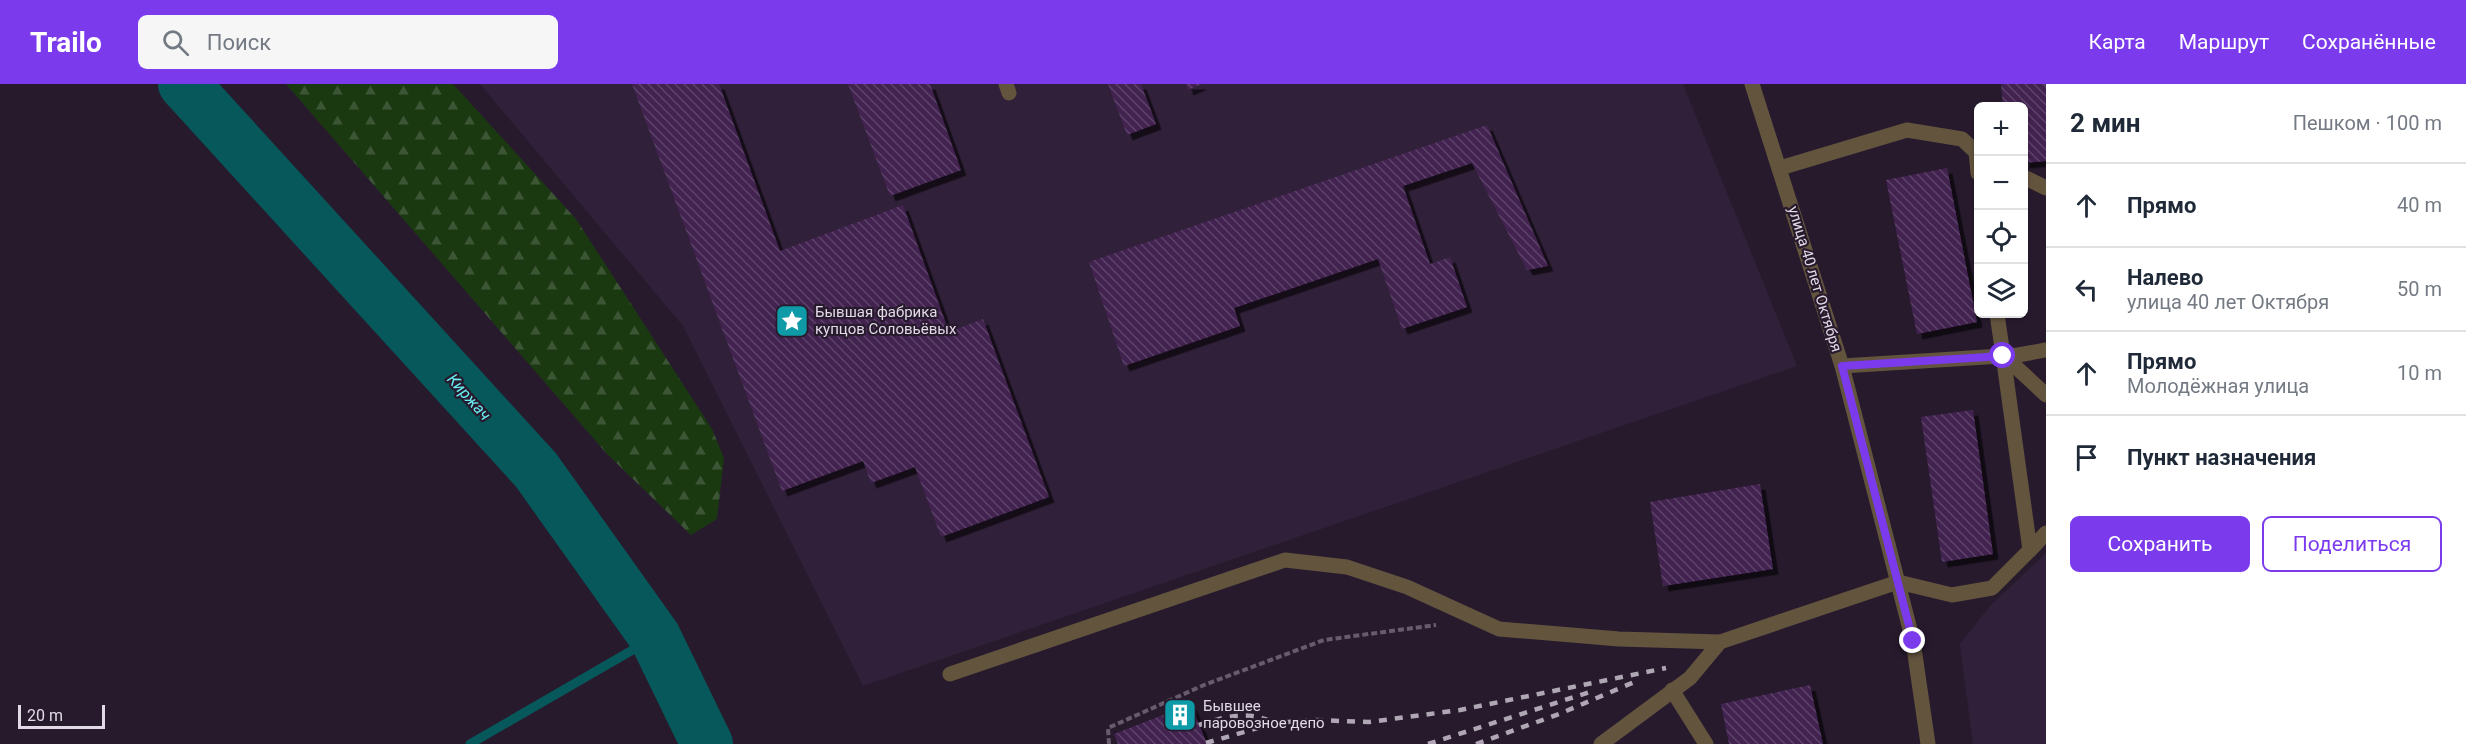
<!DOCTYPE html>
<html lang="ru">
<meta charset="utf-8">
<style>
:root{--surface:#fff;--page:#f6f6f7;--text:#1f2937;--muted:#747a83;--line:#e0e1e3;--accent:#7c3aed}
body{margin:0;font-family:Roboto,sans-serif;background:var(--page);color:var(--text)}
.controls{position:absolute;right:18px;top:18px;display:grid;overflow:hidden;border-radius:9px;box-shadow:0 2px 4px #0004}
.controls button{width:54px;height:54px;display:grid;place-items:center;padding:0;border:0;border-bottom:2px solid var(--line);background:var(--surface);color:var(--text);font:30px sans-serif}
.scale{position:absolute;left:18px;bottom:15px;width:87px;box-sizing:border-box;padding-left:6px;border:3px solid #e1d9e6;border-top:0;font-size:16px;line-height:21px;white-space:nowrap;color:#e1d9e6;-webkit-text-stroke:4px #271a2d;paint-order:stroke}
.stop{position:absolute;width:18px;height:18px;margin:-14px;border:4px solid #7c3aed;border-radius:50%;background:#fff}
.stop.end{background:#7c3aed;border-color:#fff;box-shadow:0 2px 6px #0008}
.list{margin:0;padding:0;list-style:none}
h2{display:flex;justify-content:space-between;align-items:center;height:78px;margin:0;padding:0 24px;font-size:26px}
h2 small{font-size:20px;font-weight:400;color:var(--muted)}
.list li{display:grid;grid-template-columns:39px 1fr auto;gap:18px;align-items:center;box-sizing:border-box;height:84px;padding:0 24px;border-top:2px solid var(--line)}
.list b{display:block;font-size:22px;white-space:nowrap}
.list p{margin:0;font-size:20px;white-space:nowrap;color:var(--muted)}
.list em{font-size:20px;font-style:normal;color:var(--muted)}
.actions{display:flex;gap:12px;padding:18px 24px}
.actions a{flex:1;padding:14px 0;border:2px solid var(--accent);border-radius:9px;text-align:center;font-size:21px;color:var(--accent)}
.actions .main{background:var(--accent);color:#fff}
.icon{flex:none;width:33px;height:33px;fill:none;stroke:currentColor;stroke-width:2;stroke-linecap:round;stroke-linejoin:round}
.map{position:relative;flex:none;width:2046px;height:660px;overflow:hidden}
header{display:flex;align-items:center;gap:36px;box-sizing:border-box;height:84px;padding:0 30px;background:var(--accent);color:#fff}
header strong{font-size:28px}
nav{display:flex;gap:33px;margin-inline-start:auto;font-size:21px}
.search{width:420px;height:54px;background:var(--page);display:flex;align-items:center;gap:15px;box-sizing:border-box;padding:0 21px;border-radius:9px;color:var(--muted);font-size:22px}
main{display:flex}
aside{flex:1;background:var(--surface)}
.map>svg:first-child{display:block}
</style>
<header>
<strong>Trailo</strong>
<div class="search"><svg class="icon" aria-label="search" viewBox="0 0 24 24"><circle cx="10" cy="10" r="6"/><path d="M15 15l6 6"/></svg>Поиск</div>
<nav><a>Карта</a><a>Маршрут</a><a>Сохранённые</a></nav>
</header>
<main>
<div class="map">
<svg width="2046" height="660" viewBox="0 0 2046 660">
<defs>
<pattern id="forest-firs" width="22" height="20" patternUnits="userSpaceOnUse" patternTransform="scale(1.5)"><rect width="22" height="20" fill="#1b3911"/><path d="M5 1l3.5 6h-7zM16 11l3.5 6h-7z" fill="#3c5534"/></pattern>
<pattern id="building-back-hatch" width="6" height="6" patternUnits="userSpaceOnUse" patternTransform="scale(1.5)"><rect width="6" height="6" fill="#422250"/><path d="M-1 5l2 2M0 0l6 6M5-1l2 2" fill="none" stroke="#5d4269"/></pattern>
<filter id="shadow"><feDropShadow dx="5.5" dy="5.5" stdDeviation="0" flood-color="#0009"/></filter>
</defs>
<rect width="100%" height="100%" fill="#271a2d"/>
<g fill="#312039">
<path d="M480,0H1683L1797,282L863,602L683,242Z"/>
<path d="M2046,469V660H1973L1960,560L1989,523Z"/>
</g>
<path fill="url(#forest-firs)" d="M286,0H453L576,135L712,345L724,374L717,435L691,451L607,370Z"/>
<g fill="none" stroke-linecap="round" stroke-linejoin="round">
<path stroke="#07585b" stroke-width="9" d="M470,660L655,553"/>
<path stroke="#07585b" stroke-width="52" d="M184,0L536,386L655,553L707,660"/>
</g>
<g fill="url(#building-back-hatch)" filter="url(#shadow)">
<path d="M632,0H719L780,167L903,121L949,248L983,235L1049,413L941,453L915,383L871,399L863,377L782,407Z"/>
<path d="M848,0H930L961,86L890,112Z"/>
<path d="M1108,0H1141L1156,40L1127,51Z"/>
<path d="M1186,0H1202L1188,6Z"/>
<path d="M2001,0H2046V77L2024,79V22H2003Z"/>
<path d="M1487,41L1548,182L1527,186L1472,79L1403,102L1430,180L1450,173L1467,223L1402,245L1378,175L1234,224L1240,242L1124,282L1089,178Z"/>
<path d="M1947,84L1977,238L1917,250L1886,96Z"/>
<path d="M1973,326L1993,470L1942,478L1921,333Z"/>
<path d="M1760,400L1773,485L1663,502L1650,418Z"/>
<path d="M1810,601L1823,660H1729L1721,620Z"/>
<path d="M1191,620L1207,660H1118L1114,650Z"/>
</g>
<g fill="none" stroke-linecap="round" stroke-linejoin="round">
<path stroke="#675c6d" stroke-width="4" stroke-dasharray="6 3" stroke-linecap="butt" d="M1109,660L1108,644L1204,601L1324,556L1436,541"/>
<g stroke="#63543e" stroke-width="15">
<path d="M1006,0L1009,9"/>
<path d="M1976,67L1978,89"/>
<path d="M1780,84L1907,46L1962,55L1978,70"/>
<path d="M2024,93L2046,104"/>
<path d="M1997,230L2003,271"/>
<path d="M1842,282L2018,271L2046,266"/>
<path d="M2030,466L2046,449"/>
<path d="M950,590L1285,476L1347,483L1407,503L1499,545L1619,555L1720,558"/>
<path d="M1672,606L1706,660"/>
<path d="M1601,660L1690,594L1720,558L1898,498L1952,511L1992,504L2030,466L2003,271L2046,311"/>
</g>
<path stroke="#63543e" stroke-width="15" d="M1752,0L1842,282L1913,557L1928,660"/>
<g stroke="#b0a7b5" stroke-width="4.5" stroke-dasharray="8 8" stroke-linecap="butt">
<path d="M1199,641C1227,632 1248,626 1275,639"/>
<path d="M1206,659L1275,639L1314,636L1369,638L1460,626L1666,584"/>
<path d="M1428,660L1593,607"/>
<path d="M1476,660L1559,630L1639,596"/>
</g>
</g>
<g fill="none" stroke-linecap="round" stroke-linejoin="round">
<path stroke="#7c3aed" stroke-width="8" d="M1913,557L1842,282L2003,272"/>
</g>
<defs>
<symbol id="sight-square" viewBox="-11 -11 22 22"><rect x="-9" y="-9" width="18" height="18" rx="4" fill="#0f9aa8" stroke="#271a2d"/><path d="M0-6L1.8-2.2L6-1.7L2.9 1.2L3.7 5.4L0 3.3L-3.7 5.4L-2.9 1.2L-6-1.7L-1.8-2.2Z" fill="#fff"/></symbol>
<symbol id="building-square" viewBox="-11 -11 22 22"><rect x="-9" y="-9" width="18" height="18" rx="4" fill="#0f9aa8" stroke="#271a2d"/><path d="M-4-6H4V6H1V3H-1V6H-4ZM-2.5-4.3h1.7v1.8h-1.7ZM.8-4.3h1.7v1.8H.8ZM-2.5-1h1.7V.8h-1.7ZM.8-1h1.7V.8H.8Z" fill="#fff"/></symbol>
</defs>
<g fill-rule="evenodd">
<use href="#sight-square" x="773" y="218" width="38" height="38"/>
<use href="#building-square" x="1161" y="612" width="38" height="38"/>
</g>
<g text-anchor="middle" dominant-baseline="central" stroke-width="4.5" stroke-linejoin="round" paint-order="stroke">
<g font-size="15" fill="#e1d9e6" stroke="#271a2d">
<text transform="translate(1815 195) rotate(73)">улица 40 лет Октября</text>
</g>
<g font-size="15" fill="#e1d9e6" stroke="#271a2d" text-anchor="start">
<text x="815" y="228">Бывшая фабрика<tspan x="815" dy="17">купцов Соловьёвых</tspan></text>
<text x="1203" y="622">Бывшее<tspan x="1203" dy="17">паровозное депо</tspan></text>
</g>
<g font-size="16" font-style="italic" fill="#69eef3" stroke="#271a2d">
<text transform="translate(469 313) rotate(48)">Киржач</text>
</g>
</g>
</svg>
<div class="controls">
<button>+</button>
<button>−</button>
<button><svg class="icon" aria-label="locate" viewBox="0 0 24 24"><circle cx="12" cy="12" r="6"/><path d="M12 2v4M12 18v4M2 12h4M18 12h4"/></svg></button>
<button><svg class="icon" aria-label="layers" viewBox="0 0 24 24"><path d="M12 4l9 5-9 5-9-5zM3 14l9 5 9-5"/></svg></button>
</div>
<div class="scale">20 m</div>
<div class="stop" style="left:2003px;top:272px"></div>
<div class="stop end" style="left:1913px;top:557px"></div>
</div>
<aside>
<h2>2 мин<small>Пешком · 100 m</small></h2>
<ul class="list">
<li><svg class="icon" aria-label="ahead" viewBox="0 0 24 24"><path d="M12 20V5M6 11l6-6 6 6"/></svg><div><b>Прямо</b></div><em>40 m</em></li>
<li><svg class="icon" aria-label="left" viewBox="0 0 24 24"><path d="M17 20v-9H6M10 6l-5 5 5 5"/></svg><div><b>Налево</b><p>улица 40 лет Октября</p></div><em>50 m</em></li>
<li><svg class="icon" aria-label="ahead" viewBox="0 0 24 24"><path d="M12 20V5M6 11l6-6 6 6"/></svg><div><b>Прямо</b><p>Молодёжная улица</p></div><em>10 m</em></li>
<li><svg class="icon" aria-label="arrive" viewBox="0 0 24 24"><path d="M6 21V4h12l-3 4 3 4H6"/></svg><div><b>Пункт назначения</b></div></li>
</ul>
<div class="actions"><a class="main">Сохранить</a><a>Поделиться</a></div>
</aside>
</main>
